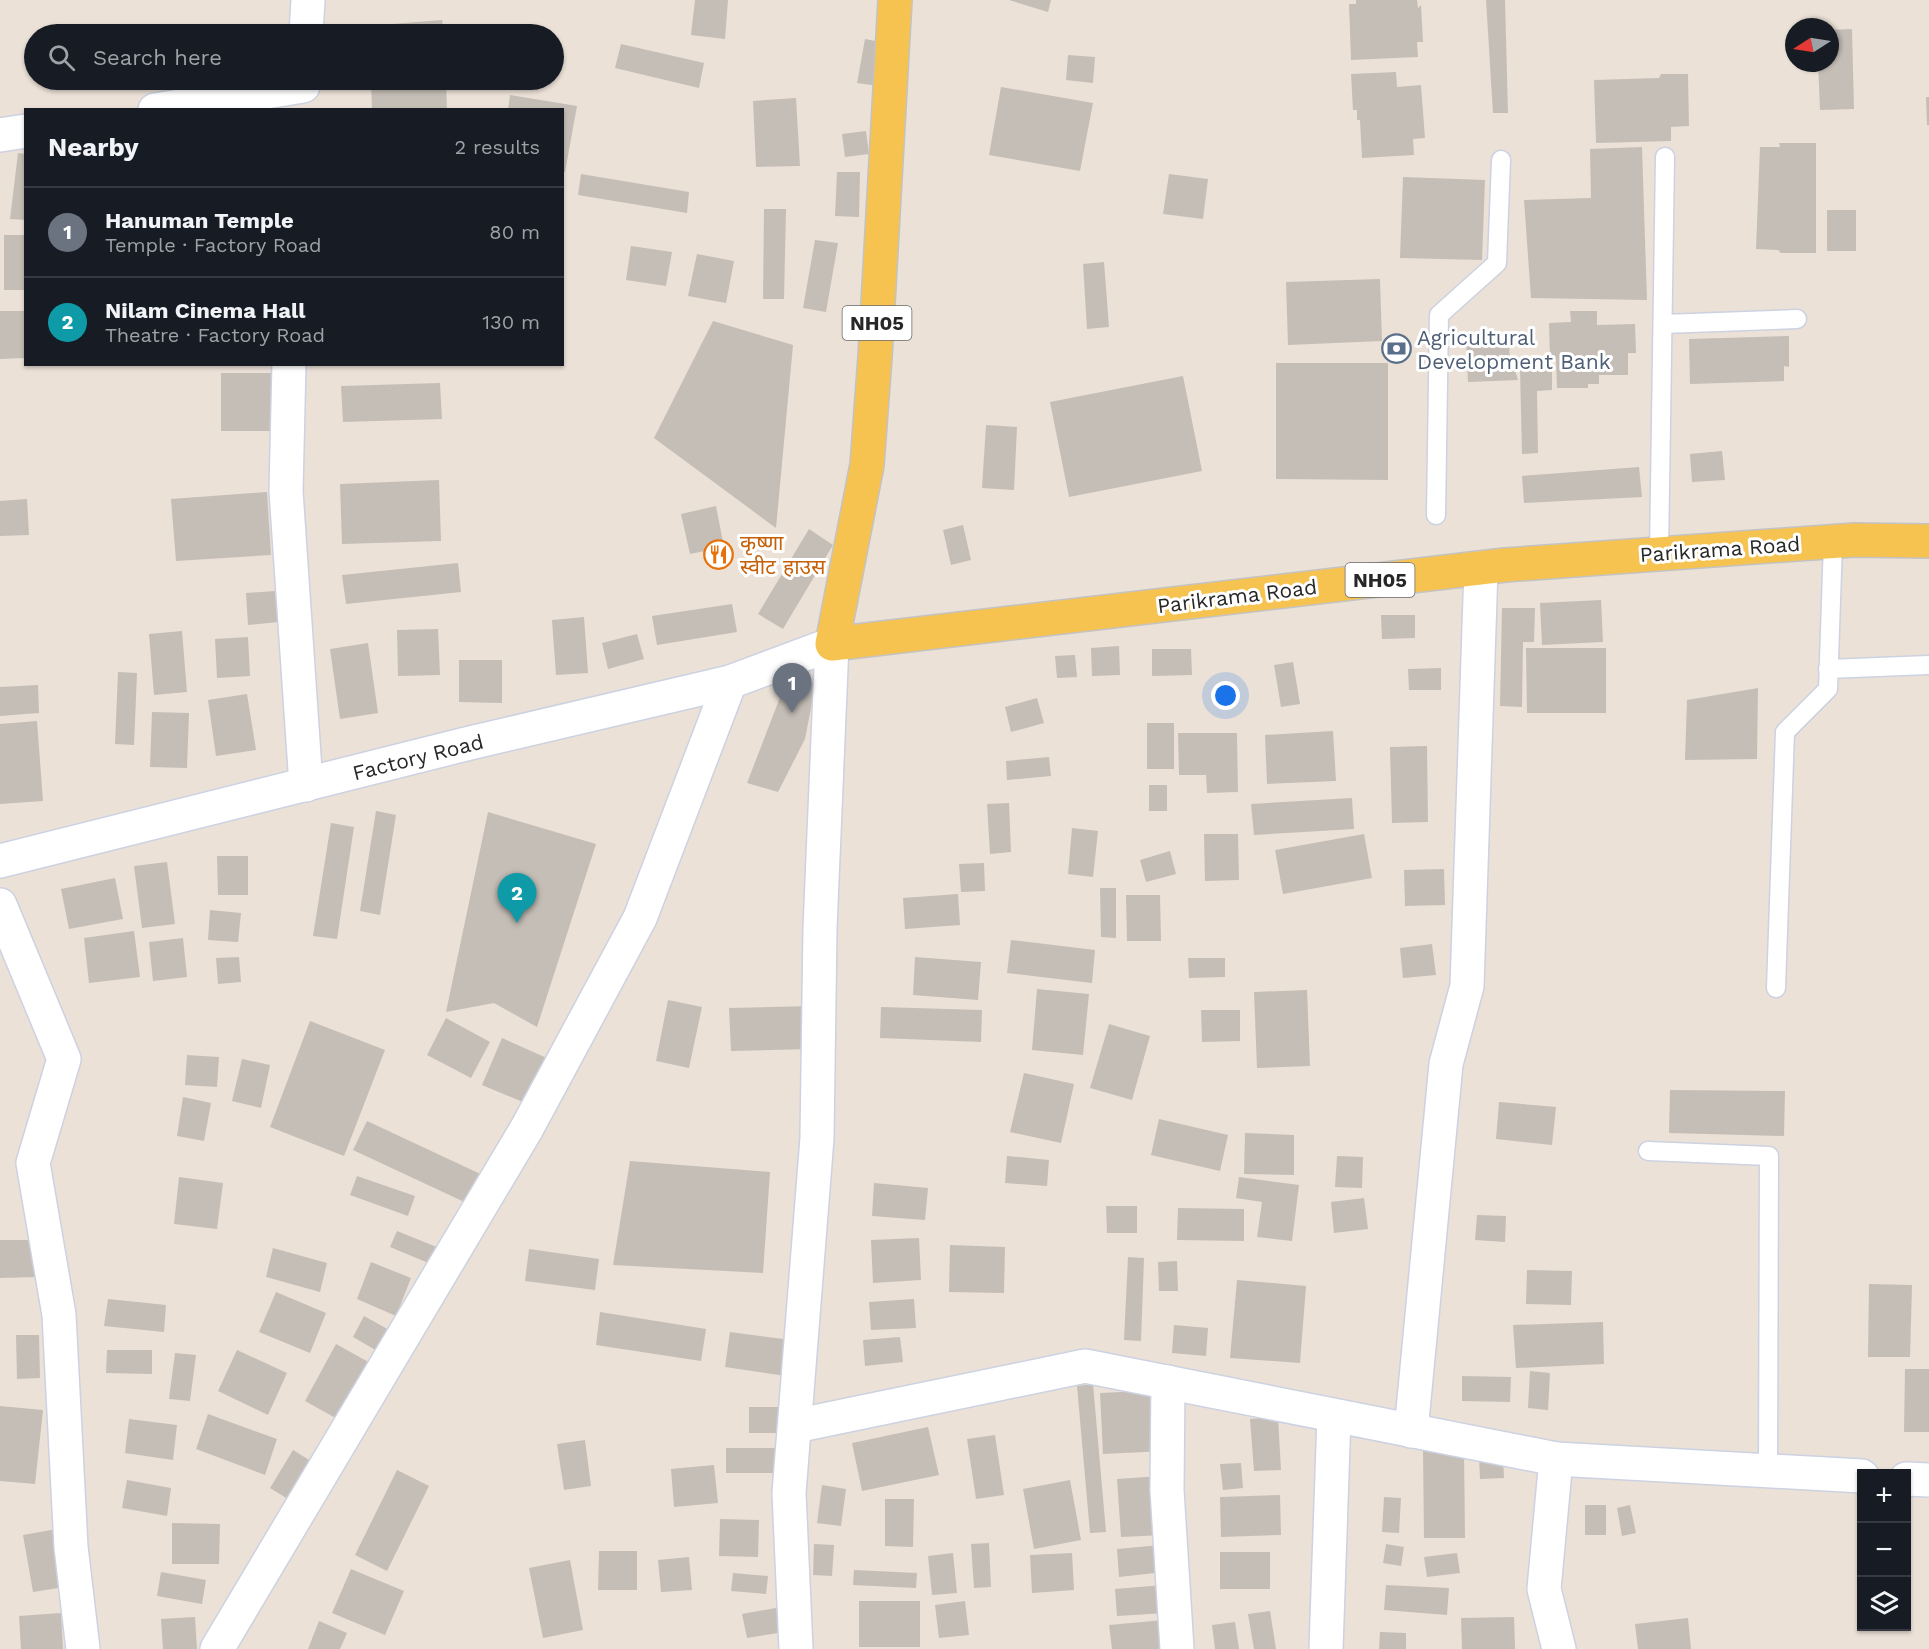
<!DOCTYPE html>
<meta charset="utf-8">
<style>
:root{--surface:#171b24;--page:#20242c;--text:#f1f3f6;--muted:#9ea1a6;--line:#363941;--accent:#3065ff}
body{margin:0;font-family:"Work Sans","Noto Sans Devanagari",sans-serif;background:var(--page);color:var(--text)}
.controls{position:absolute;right:18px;bottom:18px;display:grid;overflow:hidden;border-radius:0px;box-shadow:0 2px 4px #0004}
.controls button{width:54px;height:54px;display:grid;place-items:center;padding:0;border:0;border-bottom:2px solid var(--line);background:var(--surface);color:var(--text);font:30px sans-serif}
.compass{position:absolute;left:1785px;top:18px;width:54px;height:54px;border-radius:50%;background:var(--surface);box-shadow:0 2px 4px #0004;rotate:258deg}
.you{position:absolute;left:1226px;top:696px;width:21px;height:21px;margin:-15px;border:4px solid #fff;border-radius:50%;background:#1a73e8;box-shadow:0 0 0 9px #1a73e833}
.badge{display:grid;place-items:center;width:39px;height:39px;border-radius:50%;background:var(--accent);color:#fff;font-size:20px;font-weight:700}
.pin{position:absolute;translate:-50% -50px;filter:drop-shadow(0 2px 3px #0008)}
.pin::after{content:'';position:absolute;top:32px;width:21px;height:18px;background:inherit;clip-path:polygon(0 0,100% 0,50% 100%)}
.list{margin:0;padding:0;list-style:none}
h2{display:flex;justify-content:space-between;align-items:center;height:78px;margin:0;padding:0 24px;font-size:26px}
h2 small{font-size:20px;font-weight:400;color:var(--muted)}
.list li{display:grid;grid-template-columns:39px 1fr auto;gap:18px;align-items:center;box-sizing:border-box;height:90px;padding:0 24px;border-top:2px solid var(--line)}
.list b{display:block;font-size:22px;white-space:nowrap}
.list p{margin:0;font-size:20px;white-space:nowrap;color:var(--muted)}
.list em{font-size:20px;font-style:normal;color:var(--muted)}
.icon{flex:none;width:33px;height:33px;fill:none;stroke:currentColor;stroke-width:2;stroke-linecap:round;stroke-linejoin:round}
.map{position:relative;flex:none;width:1929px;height:1649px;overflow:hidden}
.search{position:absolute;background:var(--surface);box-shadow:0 2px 4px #0004;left:24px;top:24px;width:540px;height:66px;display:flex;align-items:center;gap:15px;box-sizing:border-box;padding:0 21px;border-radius:33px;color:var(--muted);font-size:22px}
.panel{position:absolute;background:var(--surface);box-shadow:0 2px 4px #0004;left:24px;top:108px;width:540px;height:258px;border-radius:0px}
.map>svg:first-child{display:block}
</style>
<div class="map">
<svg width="1929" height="1649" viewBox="0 0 1929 1649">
<rect width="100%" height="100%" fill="#ebe1d7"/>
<g fill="#c5beb7">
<path d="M695,0H728L725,39L691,35Z"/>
<path d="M1009,0H1051L1048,12Z"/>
<path d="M1356,0H1417L1418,8L1421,5L1423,42H1417L1418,57L1351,60L1349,4H1356Z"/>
<path d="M1486,0H1505L1508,113H1493Z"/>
<path d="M442,20L444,34H393L392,24Z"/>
<path d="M1852,29L1854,109L1820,110L1818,63H1830V30Z"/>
<path d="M865,39L886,43L878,86L857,83Z"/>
<path d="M621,44L704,63L699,88L615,68Z"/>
<path d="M1068,55L1095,57L1093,83L1066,80Z"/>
<path d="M1396,72L1397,87L1421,85L1425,138L1413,139L1414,155L1362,158L1360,120H1357V110H1353L1351,74Z"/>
<path d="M1661,74H1688L1689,126L1671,127V141L1596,143L1594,80L1659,78Z"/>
<path d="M371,80H446L447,110H372Z"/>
<path d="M1001,87L1093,103L1080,171L989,155Z"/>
<path d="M510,95L577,106L565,172L562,171V110H508Z"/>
<path d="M1926,97H1929V125H1927Z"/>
<path d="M796,98L800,166L756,167L753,101Z"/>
<path d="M866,131L869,154L845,157L842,134Z"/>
<path d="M1779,143H1816V253H1781L1778,250L1756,249L1760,147H1780Z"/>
<path d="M1642,147L1647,300L1531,298L1524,200L1591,198L1590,149Z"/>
<path d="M18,153L26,154V220L10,219Z"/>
<path d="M837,172H860L859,217L835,216Z"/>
<path d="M581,174L689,192L687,213L578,195Z"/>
<path d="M1169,174L1208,179L1203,219L1163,214Z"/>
<path d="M1403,177L1485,180L1482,260L1400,258Z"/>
<path d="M764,209H786L784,299H763Z"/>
<rect x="1827" y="210" width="29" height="41"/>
<rect x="4" y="235" width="22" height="55"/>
<path d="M815,240L838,243L826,312L803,308Z"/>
<path d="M631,246L672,252L666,286L626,280Z"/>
<path d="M697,254L734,261L726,303L688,296Z"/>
<path d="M1104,262L1109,327L1087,329L1083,264Z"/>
<path d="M1380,279L1382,341L1288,345L1286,282Z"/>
<path d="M0,311H26V358L0,359Z"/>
<path d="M1570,311H1597V325L1635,324L1636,353H1628V375H1599V384H1588V388H1557L1556,359H1550L1549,323L1571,322Z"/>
<path d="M713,321L793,345L776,528L654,438Z"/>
<path d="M1789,336V367L1784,366V381L1690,384L1689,339Z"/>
<path d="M1509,340L1510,367H1514L1518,380L1468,382L1466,341Z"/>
<path d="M1276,363H1388V480L1276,479Z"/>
<path d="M1552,368V390L1537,391L1538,453L1522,454L1520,369Z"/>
<rect x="221" y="373" width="56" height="58"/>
<path d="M1183,376L1202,471L1069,497L1050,402Z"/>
<path d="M440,383L442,419L343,422L341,386Z"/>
<path d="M986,425L1017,427L1014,490L982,488Z"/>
<path d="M1722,451L1725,480L1692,482L1690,454Z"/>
<path d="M1639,467L1642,497L1524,503L1522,476Z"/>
<path d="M439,480L441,541L342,544L340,484Z"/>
<path d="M267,492L271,555L176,561L171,499Z"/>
<path d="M27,499L29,535L0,536V501Z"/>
<path d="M716,506L724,547L690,554L681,514Z"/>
<path d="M963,525L971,560L951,565L943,530Z"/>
<path d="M809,529L833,545L783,629L758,614Z"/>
<path d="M458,563L461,592L346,604L342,575Z"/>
<path d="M275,591L278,622L248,625L246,593Z"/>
<path d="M1601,600L1603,642L1542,645L1540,603Z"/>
<path d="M732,604L737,632L657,645L652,616Z"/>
<path d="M1502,608H1535L1534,642H1523L1522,707L1500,706Z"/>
<path d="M1381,615H1415V638L1382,639Z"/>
<path d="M584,617L588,673L556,675L552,620Z"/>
<path d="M438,629L440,675L398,676L397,630Z"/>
<path d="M182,631L187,692L154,695L149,634Z"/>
<path d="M637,634L644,659L608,669L602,643Z"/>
<path d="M248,637L250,676L217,678L215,639Z"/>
<path d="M368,643L378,713L340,719L330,649Z"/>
<path d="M1119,646L1120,675L1092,676L1091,648Z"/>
<path d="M1526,648H1606V713H1527Z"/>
<path d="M1152,649H1191L1192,675L1152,676Z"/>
<path d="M1075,655L1077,677L1057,678L1055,656Z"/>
<path d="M459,660H502V703L459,702Z"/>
<path d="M1293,662L1300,704L1281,707L1274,665Z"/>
<path d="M1441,668V690H1409L1408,669Z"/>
<path d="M118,672L137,673L134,745L115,744Z"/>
<path d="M816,682L805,739L778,792L747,783L784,687Z"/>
<path d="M38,685L39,713L0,716V687Z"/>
<path d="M1758,688L1757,759L1685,760L1687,700Z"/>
<path d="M247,694L256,750L216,756L208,700Z"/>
<path d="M1037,698L1044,723L1011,732L1005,707Z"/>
<path d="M152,712L189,713L187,768L150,767Z"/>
<path d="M37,721L43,801L0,804V724Z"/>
<rect x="1147" y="723" width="27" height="46"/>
<path d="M1333,731L1336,781L1267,784L1265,735Z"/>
<path d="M1178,733H1237L1238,792L1207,793L1206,775H1179Z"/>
<path d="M1427,746L1428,822L1392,823L1390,747Z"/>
<path d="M1049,757L1051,776L1007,780L1006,761Z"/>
<rect x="1149" y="785" width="18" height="26"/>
<path d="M1352,798L1354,829L1254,835L1251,804Z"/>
<path d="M1009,803L1011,852L990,854L987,804Z"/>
<path d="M376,811L396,815L380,915L360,911Z"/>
<path d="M488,812L596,844L537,1027L494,1003L446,1012Z"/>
<path d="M331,823L354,827L337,939L313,936Z"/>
<path d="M1072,828L1098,831L1093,877L1068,874Z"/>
<path d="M1204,834H1238L1239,880L1205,881Z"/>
<path d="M1364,834L1372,878L1283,894L1275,850Z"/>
<path d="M1170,851L1176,874L1146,882L1140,860Z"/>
<path d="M217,856H248V895H218Z"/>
<path d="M167,862L175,924L142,928L134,866Z"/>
<path d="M984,863L985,891L961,892L959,864Z"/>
<path d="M1444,869L1445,905L1405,906L1404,870Z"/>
<path d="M115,878L123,919L69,929L61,889Z"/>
<path d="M1100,888H1116V938L1101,937Z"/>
<path d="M958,894L960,925L905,929L903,898Z"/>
<path d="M1126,895H1160L1161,941H1127Z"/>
<path d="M210,910L241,913L238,942L208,940Z"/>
<path d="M134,931L140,977L89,983L84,938Z"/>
<path d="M183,938L187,977L153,981L149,942Z"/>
<path d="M1011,940L1095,950L1092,983L1007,973Z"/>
<path d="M1432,944L1436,975L1403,978L1400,948Z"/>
<path d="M239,957L241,982L218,984L216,958Z"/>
<path d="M915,957L981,962L978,1000L913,995Z"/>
<path d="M1188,958H1225V977L1189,978Z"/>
<path d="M1037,989L1089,994L1083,1055L1032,1050Z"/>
<path d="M1307,990L1310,1066L1257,1068L1254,992Z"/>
<path d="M668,1000L702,1007L689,1068L656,1061Z"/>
<path d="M810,1006L812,1049L731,1051L729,1008Z"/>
<path d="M881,1007L982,1010L981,1042L880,1038Z"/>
<path d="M1201,1010H1240V1041L1202,1042Z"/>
<path d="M446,1018L490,1042L471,1078L427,1055Z"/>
<path d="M310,1021L385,1050L344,1156L270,1127Z"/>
<path d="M1109,1024L1150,1036L1132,1100L1090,1088Z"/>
<path d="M502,1038L549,1059L530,1105L482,1085Z"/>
<path d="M187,1055L219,1057L217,1087L185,1085Z"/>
<path d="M242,1059L270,1065L261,1108L232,1101Z"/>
<path d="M1024,1073L1074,1084L1061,1143L1010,1132Z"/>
<path d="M1670,1090L1785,1091L1784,1136L1669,1133Z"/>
<path d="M183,1097L211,1103L204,1141L177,1136Z"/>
<path d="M1499,1102L1556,1107L1552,1145L1496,1139Z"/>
<path d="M1159,1119L1228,1135L1220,1171L1151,1155Z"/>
<path d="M367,1121L489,1178L475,1207L353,1150Z"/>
<path d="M1245,1133L1294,1135V1175L1244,1174Z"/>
<path d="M1007,1156L1049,1160L1047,1186L1005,1183Z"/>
<path d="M1337,1156L1363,1157L1362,1188L1335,1187Z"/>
<path d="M630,1161L770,1172L763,1273L613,1265Z"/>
<path d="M357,1176L415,1196L408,1216L350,1195Z"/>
<path d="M179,1177L223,1183L217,1229L174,1224Z"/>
<path d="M1239,1177L1299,1185L1292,1241L1257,1237L1262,1202L1236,1198Z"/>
<path d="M874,1183L928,1188L925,1220L872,1216Z"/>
<path d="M1364,1198L1368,1229L1334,1233L1331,1202Z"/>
<path d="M1106,1206H1137V1233H1107Z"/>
<path d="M1178,1208L1244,1209V1241L1177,1240Z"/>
<path d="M1477,1215L1506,1216L1505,1242L1475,1240Z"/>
<path d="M397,1231L444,1250L438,1267L390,1247Z"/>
<path d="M919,1238L921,1280L873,1283L871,1240Z"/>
<path d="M0,1240H35L36,1277L0,1278Z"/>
<path d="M950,1245L1005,1247L1004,1293L949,1292Z"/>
<path d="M273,1248L327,1263L320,1292L266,1277Z"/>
<path d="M529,1249L599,1259L595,1290L525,1281Z"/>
<path d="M1128,1257L1144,1258L1141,1341L1124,1340Z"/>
<path d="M1177,1261L1178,1291H1159L1158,1262Z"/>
<path d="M371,1262L411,1278L396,1316L357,1299Z"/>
<path d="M1527,1270L1572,1271L1571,1305L1526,1304Z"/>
<path d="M1237,1280L1306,1286L1300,1363L1230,1358Z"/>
<path d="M1869,1284L1912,1285L1910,1357H1868Z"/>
<path d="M276,1292L326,1313L310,1353L259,1332Z"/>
<path d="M108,1299L166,1305L164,1332L104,1326Z"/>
<path d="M914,1299L916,1328L871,1330L869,1302Z"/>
<path d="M600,1312L706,1329L701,1361L596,1345Z"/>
<path d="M364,1316L391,1331L379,1352L353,1337Z"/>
<path d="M1603,1322L1604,1364L1516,1368L1513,1325Z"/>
<path d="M1174,1325L1208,1328L1206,1356L1172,1353Z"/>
<path d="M730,1332L791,1340L786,1376L725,1367Z"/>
<path d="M16,1335H39L40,1378L17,1379Z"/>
<path d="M900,1337L903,1362L865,1366L863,1340Z"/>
<path d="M336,1344L372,1364L341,1421L305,1401Z"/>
<path d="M107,1350H152V1374L106,1373Z"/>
<path d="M237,1350L287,1373L268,1415L218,1391Z"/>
<path d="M175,1353L196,1355L190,1401L169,1399Z"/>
<path d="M1905,1369H1929V1432H1904Z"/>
<path d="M1530,1371L1550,1373L1548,1410L1528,1408Z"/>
<path d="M1462,1376L1511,1377L1510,1402L1462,1401Z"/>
<path d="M1093,1384L1106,1532L1090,1533L1077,1386Z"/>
<path d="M1162,1390L1165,1451L1103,1454L1100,1393Z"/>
<path d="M0,1406L43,1410L35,1484L0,1481Z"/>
<rect x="749" y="1407" width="38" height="26"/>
<path d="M208,1414L277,1439L265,1475L196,1449Z"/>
<path d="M1278,1417L1281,1470L1254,1471L1250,1419Z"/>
<path d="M129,1419L177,1425L173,1460L125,1453Z"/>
<path d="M928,1427L939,1475L862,1491L852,1443Z"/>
<path d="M995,1435L1004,1495L976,1499L967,1439Z"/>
<path d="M585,1440L591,1486L564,1490L557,1444Z"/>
<rect x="726" y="1448" width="53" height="25"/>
<path d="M1464,1449L1465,1538H1424L1423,1450Z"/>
<path d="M293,1450L319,1466L296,1504L270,1488Z"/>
<path d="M1479,1456H1503L1504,1478L1480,1479Z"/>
<path d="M1241,1463L1243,1488L1223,1490L1220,1464Z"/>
<path d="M714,1465L718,1503L674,1507L671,1469Z"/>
<path d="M397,1470L429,1486L387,1571L355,1555Z"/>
<path d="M1161,1476L1164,1535L1121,1537L1117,1479Z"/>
<path d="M127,1480L171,1488L167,1516L122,1508Z"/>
<path d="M1070,1480L1081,1540L1034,1549L1023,1489Z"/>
<path d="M822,1485L846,1489L841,1526L817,1523Z"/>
<path d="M1280,1495L1281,1535L1221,1537L1220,1497Z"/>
<path d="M1384,1497L1401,1498L1399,1533L1382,1532Z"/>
<path d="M885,1499H914L913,1547L885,1546Z"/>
<rect x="1585" y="1505" width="21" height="30"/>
<path d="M1630,1505L1636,1533L1622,1536L1617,1508Z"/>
<path d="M720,1519L759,1520L758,1557L719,1556Z"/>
<path d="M172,1523L220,1524L219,1564H172Z"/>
<path d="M68,1527L77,1585L33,1592L23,1535Z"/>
<path d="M989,1543L991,1587L974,1588L971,1544Z"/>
<path d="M814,1544L834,1545L832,1576L813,1575Z"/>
<path d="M1386,1544L1404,1547L1401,1566L1383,1563Z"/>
<path d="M1161,1545L1164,1572L1119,1577L1117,1549Z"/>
<path d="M599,1551H637V1590H598Z"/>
<rect x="1220" y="1552" width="50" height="37"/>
<path d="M953,1553L957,1593L932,1595L928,1556Z"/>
<path d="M1072,1553L1074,1590L1032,1593L1030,1555Z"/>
<path d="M1457,1553L1460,1573L1427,1577L1424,1557Z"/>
<path d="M689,1557L692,1590L661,1592L658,1560Z"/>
<path d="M570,1560L583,1630L543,1638L529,1568Z"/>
<path d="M351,1569L404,1591L385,1635L332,1613Z"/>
<path d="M854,1570L917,1573L916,1588L853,1585Z"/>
<path d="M161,1572L206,1580L202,1604L157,1596Z"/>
<path d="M733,1573L768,1576L766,1594L731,1591Z"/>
<path d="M1164,1585L1166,1613L1117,1616L1115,1589Z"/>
<path d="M1386,1585L1449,1588L1447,1615L1384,1610Z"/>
<rect x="859" y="1601" width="61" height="46"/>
<path d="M965,1601L969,1635L939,1638L935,1605Z"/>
<path d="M787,1606L791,1631L747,1638L742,1614Z"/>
<path d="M1270,1611L1276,1649H1254L1248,1614Z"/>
<path d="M61,1613L63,1649H21L19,1616Z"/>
<path d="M195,1617L197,1649H163L161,1619Z"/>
<path d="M1514,1617L1515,1649H1462L1461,1618Z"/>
<path d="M1688,1618L1691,1649H1638L1635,1624Z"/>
<path d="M1164,1620L1167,1649H1112L1109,1625Z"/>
<path d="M319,1621L347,1633L340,1649H308Z"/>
<path d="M1235,1622L1239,1649H1215L1212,1625Z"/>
<path d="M1380,1632L1406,1633V1649H1379Z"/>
</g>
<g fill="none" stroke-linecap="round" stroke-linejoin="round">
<defs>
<g id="service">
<path d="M1663,324L1797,319"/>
<path d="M1436,515L1439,315L1497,263L1501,160"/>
<path d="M1659,554L1665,157"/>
<path d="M1828,669L1929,665"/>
<path d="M1776,988L1785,732L1828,689L1833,542"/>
<path d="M1648,1151L1769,1156L1768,1471"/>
</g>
<g id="minor">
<path d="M306,34L308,0"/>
<path d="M155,110L303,86"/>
<path d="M0,135L26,131"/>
<path d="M289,364L286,491L306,785"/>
<path d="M0,905L64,1059L33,1163L59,1315L71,1547L83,1649"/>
<path d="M1168,1382L1167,1490L1177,1649"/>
<path d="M795,1426L1085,1366L1556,1459L1862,1476"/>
<path d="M1411,1431L1446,1064L1467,986L1481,568"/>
<path d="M1556,1459L1544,1589L1559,1649"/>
<path d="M1906,1479L1929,1480"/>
<path d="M217,1649L527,1128L640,918L730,682"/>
<path d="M796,1649L789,1493L817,1138L820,928L832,644"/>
<path d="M1326,1649L1334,1416"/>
</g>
<path id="secondary" d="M0,861L470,743L730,682L832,644"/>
<path id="primary" d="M895,0L875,357L867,465L832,644L1505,565L1854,540L1929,541"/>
</defs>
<use href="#service" stroke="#ccd2e1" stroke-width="21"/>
<use href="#minor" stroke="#ccd2e1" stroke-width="36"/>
<use href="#secondary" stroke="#ccd2e1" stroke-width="36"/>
<use href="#primary" stroke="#c3c3c3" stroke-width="36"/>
<use href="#service" stroke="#fff" stroke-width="18"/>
<use href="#minor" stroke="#fff" stroke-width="33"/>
<use href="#secondary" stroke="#fff" stroke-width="33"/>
<use href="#primary" stroke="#f6c350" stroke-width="33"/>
</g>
<defs>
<symbol id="bank-ring" viewBox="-11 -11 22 22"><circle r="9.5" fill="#fff" stroke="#5c6f8a" stroke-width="1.5"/><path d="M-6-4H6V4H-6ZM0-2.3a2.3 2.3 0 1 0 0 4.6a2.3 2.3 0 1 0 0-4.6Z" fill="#5c6f8a"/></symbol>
<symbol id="restaurant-ring" viewBox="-11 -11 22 22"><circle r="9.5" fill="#fff" stroke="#e8710a" stroke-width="1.5"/><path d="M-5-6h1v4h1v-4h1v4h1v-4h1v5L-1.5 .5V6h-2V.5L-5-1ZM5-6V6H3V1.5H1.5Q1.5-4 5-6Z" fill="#e8710a"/></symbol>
</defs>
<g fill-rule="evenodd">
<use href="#bank-ring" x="1380" y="332" width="33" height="33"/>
<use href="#restaurant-ring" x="702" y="538" width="33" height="33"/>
</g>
<g text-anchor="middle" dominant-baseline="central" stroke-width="6" stroke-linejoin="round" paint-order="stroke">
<g fill="#fff" stroke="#686868" stroke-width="1.5">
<rect x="842.5" y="306" width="69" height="34" rx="4.5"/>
<rect x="1345.5" y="563" width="69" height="34" rx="4.5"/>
</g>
<g font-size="20" font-weight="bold" fill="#272727">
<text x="877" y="323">NH05</text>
<text x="1380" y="580">NH05</text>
</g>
<g font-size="21" fill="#4e5e75" stroke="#fff" text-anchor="start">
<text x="1417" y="337">Agricultural<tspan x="1417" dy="24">Development Bank</tspan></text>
</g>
<g font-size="21" fill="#c56008" stroke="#fff" text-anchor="start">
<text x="740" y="542">कृष्णा<tspan x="740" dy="24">स्वीट हाउस</tspan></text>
</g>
<g font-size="21" fill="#272727" stroke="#fff">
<text transform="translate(1720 549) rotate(-4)">Parikrama Road</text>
<text transform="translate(1237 596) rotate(-7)">Parikrama Road</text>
<text transform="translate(418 757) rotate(-14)">Factory Road</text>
</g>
</g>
</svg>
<div class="controls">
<button>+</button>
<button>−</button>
<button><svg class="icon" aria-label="layers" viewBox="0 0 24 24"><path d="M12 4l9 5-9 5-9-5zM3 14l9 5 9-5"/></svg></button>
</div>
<svg class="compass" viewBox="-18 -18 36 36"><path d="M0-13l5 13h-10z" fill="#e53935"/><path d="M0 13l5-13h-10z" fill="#9ea1a6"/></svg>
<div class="you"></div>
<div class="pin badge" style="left:792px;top:713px;background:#6b7280">1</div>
<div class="pin badge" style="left:517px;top:923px;background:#0f9aa8">2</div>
<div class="search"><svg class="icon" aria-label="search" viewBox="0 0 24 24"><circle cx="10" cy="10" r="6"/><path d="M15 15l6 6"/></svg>Search here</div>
<section class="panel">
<h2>Nearby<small>2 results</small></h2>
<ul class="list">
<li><span class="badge" style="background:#6b7280">1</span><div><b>Hanuman Temple</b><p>Temple · Factory Road</p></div><em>80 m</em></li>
<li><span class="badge" style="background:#0f9aa8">2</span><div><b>Nilam Cinema Hall</b><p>Theatre · Factory Road</p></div><em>130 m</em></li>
</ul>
</section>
</div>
